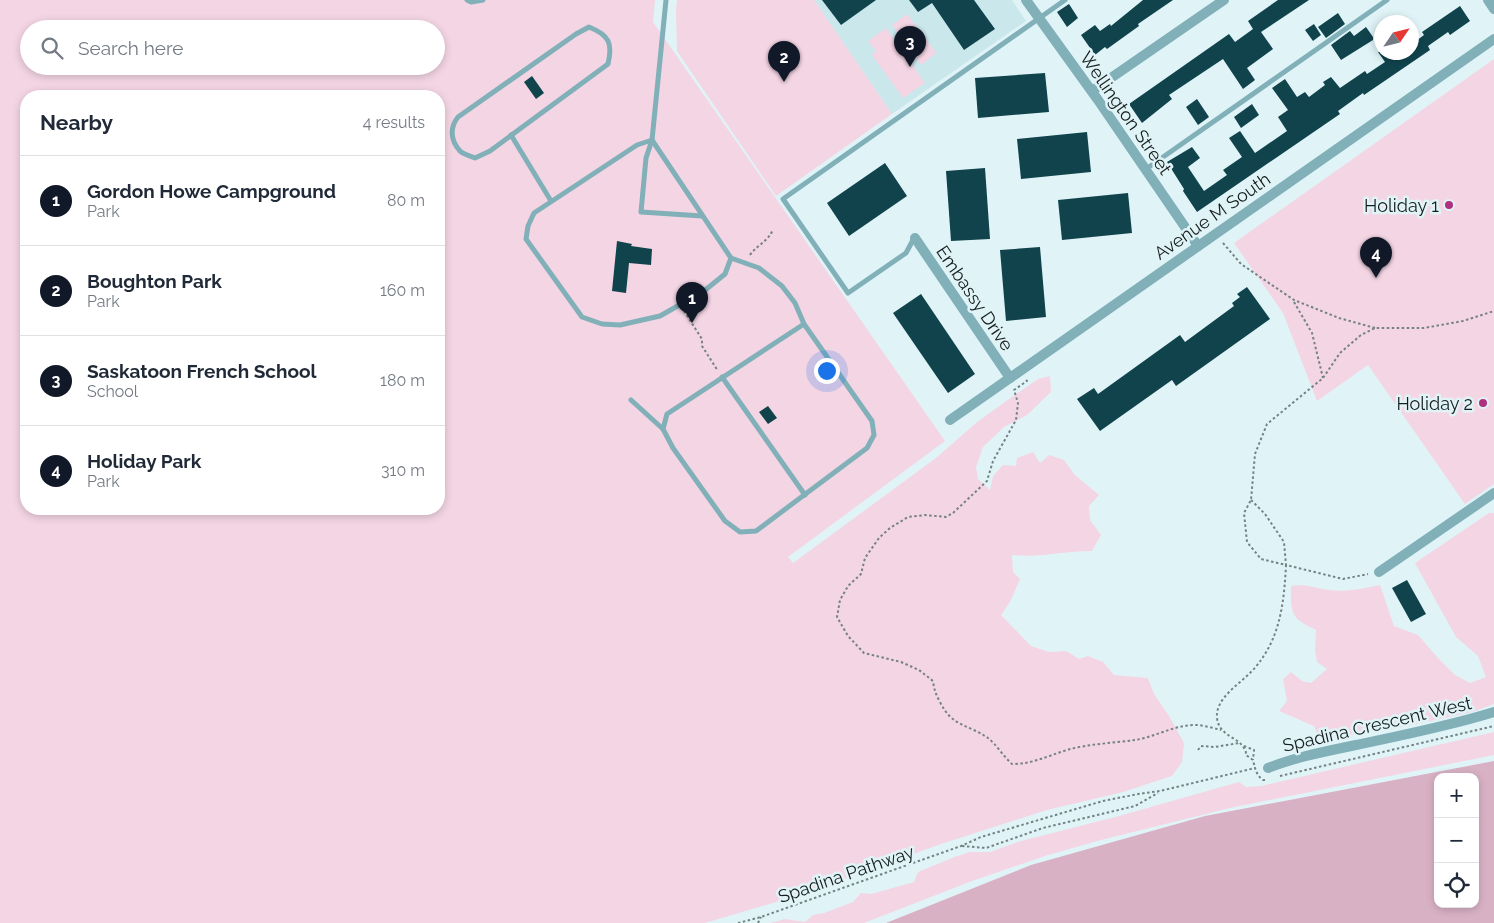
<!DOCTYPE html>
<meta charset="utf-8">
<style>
:root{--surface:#fff;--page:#f6f6f7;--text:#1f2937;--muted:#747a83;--line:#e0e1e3;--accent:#111827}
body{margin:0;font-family:Raleway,sans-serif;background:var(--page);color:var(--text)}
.controls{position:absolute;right:15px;bottom:15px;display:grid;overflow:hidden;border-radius:10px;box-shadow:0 2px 8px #0003}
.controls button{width:45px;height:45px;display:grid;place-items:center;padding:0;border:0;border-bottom:1px solid var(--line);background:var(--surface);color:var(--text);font:25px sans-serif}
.compass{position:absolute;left:1374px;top:15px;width:45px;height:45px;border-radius:50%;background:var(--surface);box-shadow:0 2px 8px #0003;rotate:55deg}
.you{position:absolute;left:826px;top:370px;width:18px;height:18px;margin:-12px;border:4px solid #fff;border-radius:50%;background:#1a73e8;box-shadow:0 0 0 8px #1a73e833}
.badge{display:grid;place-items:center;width:32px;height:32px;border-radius:50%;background:var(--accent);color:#fff;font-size:16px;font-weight:700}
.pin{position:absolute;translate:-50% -41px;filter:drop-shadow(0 1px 2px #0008)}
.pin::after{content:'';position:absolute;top:26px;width:18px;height:15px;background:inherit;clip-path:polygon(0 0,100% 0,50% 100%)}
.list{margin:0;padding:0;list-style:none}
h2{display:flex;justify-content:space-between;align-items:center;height:65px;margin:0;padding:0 20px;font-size:21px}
h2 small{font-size:16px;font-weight:400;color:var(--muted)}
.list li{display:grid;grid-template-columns:32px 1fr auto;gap:15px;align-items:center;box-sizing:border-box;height:90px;padding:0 20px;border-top:1px solid var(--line)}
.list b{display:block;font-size:19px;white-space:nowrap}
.list p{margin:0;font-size:16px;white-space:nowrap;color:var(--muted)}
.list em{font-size:16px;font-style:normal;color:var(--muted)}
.icon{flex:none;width:28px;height:28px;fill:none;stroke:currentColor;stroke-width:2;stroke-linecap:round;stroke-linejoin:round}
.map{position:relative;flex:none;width:1494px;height:923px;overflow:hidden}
.search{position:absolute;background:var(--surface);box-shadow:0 2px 8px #0003;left:20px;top:20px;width:425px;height:55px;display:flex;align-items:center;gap:12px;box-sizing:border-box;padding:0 18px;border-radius:28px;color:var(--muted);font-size:19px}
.panel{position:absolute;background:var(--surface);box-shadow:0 2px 8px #0003;left:20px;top:90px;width:425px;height:425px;border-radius:20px}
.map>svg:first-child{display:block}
</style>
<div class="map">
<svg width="1494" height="923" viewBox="0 0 1494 923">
<rect width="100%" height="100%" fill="#e0f4f8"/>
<path fill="#cae7ec" d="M814,0H1012L1026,21L892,114Z"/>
<g fill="#f4d5e4" fill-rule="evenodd">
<path d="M0,0H655L653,22L945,441L788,557L793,563L936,458L977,422L1005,402L1038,379L1050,376L1051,392L1027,415L1004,427L983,447L976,467L978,479L990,490L993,476L1003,465L1016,466L1017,458L1033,452L1040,463L1049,455L1064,460L1075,475L1099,495L1089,506L1090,520L1101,535L1092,551C1065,551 1039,558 1012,555L1013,572L1020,579L1011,600L1001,615L1031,646L1049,652L1066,651L1079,659L1088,656L1103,662L1114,675L1148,678L1154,694L1169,716L1184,743L1182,762L1172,776L1123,792L1047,810L941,844L800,895L705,923H0ZM29,29H436V66H29ZM26,96H439V509H26Z"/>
<path d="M677,0H814L892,114L776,196L677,51L676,11Z"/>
<path d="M907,14L936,53L921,65L892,25Z"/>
<path d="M886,28L925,83L903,98L872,55L876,51L868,41Z"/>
<path d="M1494,59V484L1465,504L1368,365L1317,401L1283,313L1234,243Z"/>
<path d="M1489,513H1494V704L1472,712L1384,731C1362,731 1342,739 1319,738L1314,726L1279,711L1287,701L1283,679L1291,672L1302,681L1311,683L1327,669L1317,662L1315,650L1316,630C1290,618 1291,613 1291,586C1305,584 1310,587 1323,589C1342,593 1361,589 1380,585L1394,626L1418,635L1437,657L1455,675L1470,683L1486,677L1478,656L1456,637L1415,563Z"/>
<path d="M1494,732V755L1230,808L1101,840L1048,855L972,881L864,923H770L785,919L805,922L813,915L824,913L853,902L861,893L871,894L914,882L918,872L957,856L970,852H990L1021,841L1119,816L1239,782L1246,787L1261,786Z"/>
</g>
<path fill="#d9b1c5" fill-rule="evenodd" d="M1494,761V923H886L1031,865L1205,816ZM1438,777H1475V904H1438Z"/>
<g fill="#10434c">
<path d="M822,0H876L841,25Z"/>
<path d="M909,0H974L995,29L964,50L932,3L918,12Z"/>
<path d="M1143,0H1173L1138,24L1139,26L1107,49L1105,47L1095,55L1081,35L1095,25L1100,31L1110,24L1111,26Z"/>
<path d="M1278,0H1309L1261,32L1273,49L1247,68L1255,80L1243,89L1223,59L1169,95L1172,99L1142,123L1129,104L1229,34L1235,42L1253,29L1248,21Z"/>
<path d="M1069,4L1078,18L1067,27L1057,12Z"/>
<path d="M1460,6L1470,21L1450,35L1448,32L1428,46L1430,50L1364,95L1363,93L1338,111L1340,114L1197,212L1183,191L1184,189L1167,162L1192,147L1200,158L1188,167L1204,191L1227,175L1223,170L1242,157L1229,138L1240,131L1255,153L1287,131L1278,117L1288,110L1272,88L1285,79L1297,97L1305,92L1309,97L1325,85L1323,82L1331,77L1340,88L1365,71L1367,74L1385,62L1378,52H1412V44L1424,35L1422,32Z"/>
<path d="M1338,13L1345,24L1326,38L1318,27Z"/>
<path d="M1314,24L1321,35L1313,41L1305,30Z"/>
<path d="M1366,27L1373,37V40L1341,60L1331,45L1350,31L1354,36Z"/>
<path d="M1045,73L1049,112L978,118L975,78Z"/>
<path d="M532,76L544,93L536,99L524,82Z"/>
<path d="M1197,99L1209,117L1198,125L1186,107Z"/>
<path d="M1252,104L1259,115L1241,128L1234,117Z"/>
<path d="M1087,132L1091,172L1021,179L1017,139Z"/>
<path d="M885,163L907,196L849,236L827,203Z"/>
<path d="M985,168L990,239L951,241L946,171Z"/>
<path d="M1128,193L1132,233L1062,240L1058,200Z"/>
<path d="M617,241L632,244L631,246L652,249L651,265L629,263L626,293L612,291Z"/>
<path d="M1040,247L1046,317L1006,321L1000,250Z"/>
<path d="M1247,287L1270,319L1176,386L1172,380L1100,431L1077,399L1094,388L1098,394L1180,335L1185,342L1234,306L1232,303L1240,297L1237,294Z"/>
<path d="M921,294L975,374L948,393L893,313Z"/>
<path d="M768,406L777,418L768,424L759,412Z"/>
<path d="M1407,580L1426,614L1411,622L1392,588Z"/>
</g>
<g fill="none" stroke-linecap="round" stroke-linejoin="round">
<g stroke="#758284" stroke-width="2" stroke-dasharray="2.5 2.5" stroke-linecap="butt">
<path d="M1223,243L1241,264L1294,300L1339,318L1375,328"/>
<path d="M750,255C757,245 769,241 773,229"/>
<path d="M1294,302L1312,333L1323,378"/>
<path d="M684,311L702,339V346L718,371"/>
<path d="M1026,380L1027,381L1014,390L1018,403L1016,420L993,461L987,481L953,513L946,517L925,515L908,517L890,528L879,538L865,558L861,574L848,586L840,600L837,617L848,636L864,653L901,662L919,670L933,681C934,689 936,695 940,702C952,727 968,724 988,738C995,743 1004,757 1012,764C1033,764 1047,756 1067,750C1087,744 1114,743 1135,740C1155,737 1174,725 1195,725C1203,725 1213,728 1221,730"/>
<path d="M1251,500L1265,514L1284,542L1286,565L1343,579L1368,574"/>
<path d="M1244,746L1254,750L1253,760"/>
<path d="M1198,750L1201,746L1215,747L1239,743"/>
<path d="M1280,776L1494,726"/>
<path d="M1265,780H1263C1256,775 1255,768 1253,760L1246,755C1246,753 1246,750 1244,748C1238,737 1219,736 1217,718C1215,698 1240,684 1252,671C1280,641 1284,604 1286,565L1261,559L1247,542L1244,513L1251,500L1255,454L1267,424L1323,378L1340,353L1361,335L1375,328H1424L1463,321L1494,311"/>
<path d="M962,846L986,848L1043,828L1135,806L1158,793"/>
<path d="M738,923L761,917L961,846L981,837L1103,801L1138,794L1160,791L1255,768"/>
<path d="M758,923L761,917"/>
</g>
<g stroke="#81b0b9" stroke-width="5">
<path d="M467,0L471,2L483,0"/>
<path d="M666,0L652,140L646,158L641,212L702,216"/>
<path d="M589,27C609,35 613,43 608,64L490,151L475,158C470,156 463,154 460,151C450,140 450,127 458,117L576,34Z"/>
<path d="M511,135L551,201"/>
<path d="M1146,169L1387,0"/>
<path d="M914,238L906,253L848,293L783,199L1065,0"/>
<path d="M722,377L805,495"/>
<path d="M631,400L663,429L673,448L725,521L740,532L756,531L867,448L874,435L872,421L804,324L795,303L782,286L759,268L731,258L652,140L637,145L534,213L528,226L526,239L582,317L602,324L620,325L660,316L704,291L725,274L731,258"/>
<path d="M663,429L667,414L804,324"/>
</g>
<g stroke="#81b0b9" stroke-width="10">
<path d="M1026,0L1098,100L1198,246"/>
<path d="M1488,0L1494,9"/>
<path d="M1092,91L1224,0"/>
<path d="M915,238L1010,378"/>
<path d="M950,420L1494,39"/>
<path d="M1379,572L1494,493"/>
<path d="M1268,768C1296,757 1327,751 1356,745C1403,735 1449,726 1494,712"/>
</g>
</g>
<g fill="#af307e" stroke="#e0f4f8" stroke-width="2">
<circle cx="1449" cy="205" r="5"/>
<circle cx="1483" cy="403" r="5"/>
</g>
<g text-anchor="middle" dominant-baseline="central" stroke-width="5" stroke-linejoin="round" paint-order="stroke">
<g font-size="18" fill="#161d1e" stroke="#e0f4f8">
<text transform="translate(1126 113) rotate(55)">Wellington Street</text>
<text transform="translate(1212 216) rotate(-35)">Avenue M South</text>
<text transform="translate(975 298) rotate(56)">Embassy Drive</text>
<text transform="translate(1377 724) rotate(-13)">Spadina Crescent West</text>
<text transform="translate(846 874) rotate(-19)">Spadina Pathway</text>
</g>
<g font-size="18" fill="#161d1e" stroke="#e0f4f8" text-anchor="end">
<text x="1439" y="205">Holiday 1</text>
<text x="1473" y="403">Holiday 2</text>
</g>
</g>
</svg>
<div class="controls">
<button>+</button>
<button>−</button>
<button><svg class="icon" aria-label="locate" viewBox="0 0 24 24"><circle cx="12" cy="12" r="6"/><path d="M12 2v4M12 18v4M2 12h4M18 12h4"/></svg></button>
</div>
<svg class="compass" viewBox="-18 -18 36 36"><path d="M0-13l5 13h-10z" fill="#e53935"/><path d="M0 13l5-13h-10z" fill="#747a83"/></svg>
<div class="you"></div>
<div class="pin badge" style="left:692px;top:323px">1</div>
<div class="pin badge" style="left:784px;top:82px">2</div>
<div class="pin badge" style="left:910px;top:67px">3</div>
<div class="pin badge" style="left:1376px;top:278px">4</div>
<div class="search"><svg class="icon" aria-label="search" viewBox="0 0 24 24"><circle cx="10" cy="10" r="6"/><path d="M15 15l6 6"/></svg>Search here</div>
<section class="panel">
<h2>Nearby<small>4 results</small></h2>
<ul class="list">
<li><span class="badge">1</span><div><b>Gordon Howe Campground</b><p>Park</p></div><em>80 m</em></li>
<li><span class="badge">2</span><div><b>Boughton Park</b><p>Park</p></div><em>160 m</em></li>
<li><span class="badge">3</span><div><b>Saskatoon French School</b><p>School</p></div><em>180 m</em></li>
<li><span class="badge">4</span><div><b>Holiday Park</b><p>Park</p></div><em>310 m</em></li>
</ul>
</section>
</div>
